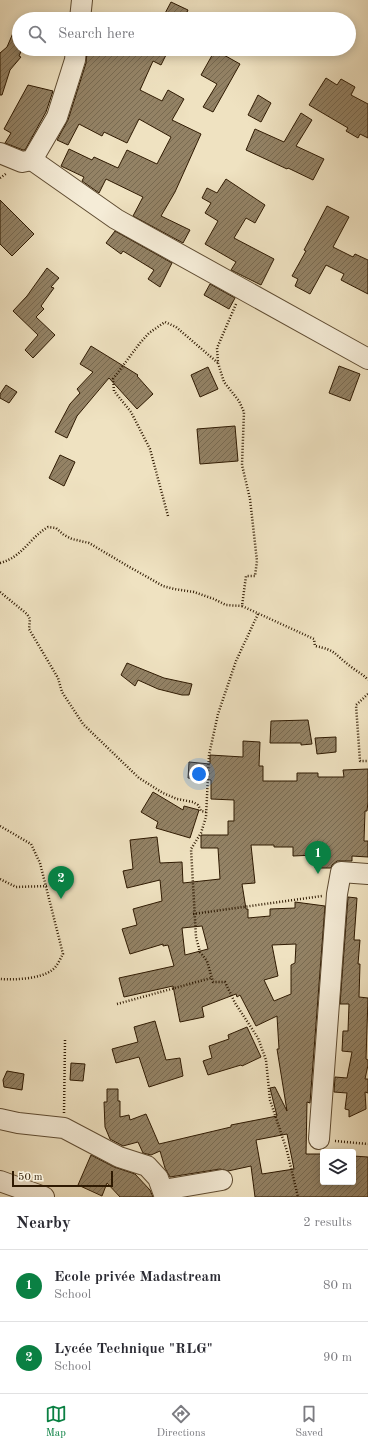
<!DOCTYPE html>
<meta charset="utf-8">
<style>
:root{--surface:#fff;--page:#f7f7f7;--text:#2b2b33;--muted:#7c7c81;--line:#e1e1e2;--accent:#0b8043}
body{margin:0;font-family:"Old Standard TT",serif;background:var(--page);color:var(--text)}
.controls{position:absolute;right:12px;bottom:12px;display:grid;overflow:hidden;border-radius:4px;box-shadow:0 2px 10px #0003}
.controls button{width:36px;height:36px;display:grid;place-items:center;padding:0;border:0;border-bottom:1px solid var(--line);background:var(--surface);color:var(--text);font:20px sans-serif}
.scale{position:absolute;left:12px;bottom:10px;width:101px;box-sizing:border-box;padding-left:4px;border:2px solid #2f1a02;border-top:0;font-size:11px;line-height:14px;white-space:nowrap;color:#2f1a02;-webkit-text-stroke:3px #f5ecd7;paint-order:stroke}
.you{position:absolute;left:199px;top:774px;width:14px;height:14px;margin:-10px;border:3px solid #fff;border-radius:50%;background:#1a73e8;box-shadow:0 0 0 6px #1a73e833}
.badge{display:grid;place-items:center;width:26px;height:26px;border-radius:50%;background:var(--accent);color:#fff;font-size:13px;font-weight:700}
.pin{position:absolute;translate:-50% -33px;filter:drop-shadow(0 1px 2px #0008)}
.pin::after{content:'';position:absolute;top:21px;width:14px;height:12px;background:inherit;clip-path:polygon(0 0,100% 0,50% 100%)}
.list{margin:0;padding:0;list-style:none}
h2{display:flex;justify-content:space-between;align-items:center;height:52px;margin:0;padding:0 16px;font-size:17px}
h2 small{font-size:13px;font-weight:400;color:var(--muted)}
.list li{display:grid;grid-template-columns:26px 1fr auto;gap:12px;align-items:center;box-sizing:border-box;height:72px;padding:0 16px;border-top:1px solid var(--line)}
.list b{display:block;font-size:15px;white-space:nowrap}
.list p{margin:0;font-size:13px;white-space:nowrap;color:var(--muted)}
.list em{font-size:13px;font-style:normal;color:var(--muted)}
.icon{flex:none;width:22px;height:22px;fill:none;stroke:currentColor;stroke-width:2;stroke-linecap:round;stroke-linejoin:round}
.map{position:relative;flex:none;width:368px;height:1197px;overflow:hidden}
.search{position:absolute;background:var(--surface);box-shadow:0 2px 10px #0003;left:12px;right:12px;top:12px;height:44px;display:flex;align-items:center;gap:10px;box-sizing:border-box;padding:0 14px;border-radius:22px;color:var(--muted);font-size:15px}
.sheet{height:196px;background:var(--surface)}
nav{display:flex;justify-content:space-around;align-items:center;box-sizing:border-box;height:56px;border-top:1px solid var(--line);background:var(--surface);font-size:11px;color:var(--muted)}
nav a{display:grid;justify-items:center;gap:2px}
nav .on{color:var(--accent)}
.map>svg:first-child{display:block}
</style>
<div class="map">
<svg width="368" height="1197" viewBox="0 0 368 1197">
<defs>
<pattern id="building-hatch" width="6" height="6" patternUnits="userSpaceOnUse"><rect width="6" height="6" fill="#938265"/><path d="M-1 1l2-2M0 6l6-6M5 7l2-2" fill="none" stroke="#786a51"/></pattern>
</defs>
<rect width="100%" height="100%" fill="#efe2c1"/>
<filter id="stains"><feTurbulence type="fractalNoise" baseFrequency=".005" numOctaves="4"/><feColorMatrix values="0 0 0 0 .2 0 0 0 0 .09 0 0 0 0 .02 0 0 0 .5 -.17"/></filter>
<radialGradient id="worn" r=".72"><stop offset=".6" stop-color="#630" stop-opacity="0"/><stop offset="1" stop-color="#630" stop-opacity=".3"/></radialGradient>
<g fill="url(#building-hatch)" stroke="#2f1a02" fill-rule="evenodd">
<path d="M171,2L188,10L184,19H162Z"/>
<path d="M19,19V49H22L19,56L21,57L10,70L2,95H0V53L7,47Z"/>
<path d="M87,49H137L145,53L147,49H169L161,65L153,61L140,90L162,101L168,90L184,99L172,120L201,134L175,192L161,216L190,230L183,243L133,216L143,197L106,179L99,193L82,181L84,177L61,166L69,149L92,160L94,157L118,168L127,150L157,164L171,137L139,119L127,143L104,132L102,136L79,124L68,145L57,140L68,120L86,63Z"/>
<path d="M215,50L240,64L213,112L203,107L217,84L201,75Z"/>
<path d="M326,78L337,85L341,79L355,87L351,95L368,104V138L360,134L358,138L346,131L348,128L309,105Z"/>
<path d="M28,85L53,91L46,112L25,150H23L5,143L11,133L4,129Z"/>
<path d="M258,95L271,103L261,122L248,115Z"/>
<path d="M301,113L312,120L296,146L324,159L313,180L288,168L287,169L246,150L255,129L284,142Z"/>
<path d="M226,179L265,205L255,223L246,218L234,238L274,259L261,285L231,270L236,262L205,244L218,221L205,213L211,203L202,198L207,188L217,193Z"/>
<path d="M0,200L34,234L12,256L0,244Z"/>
<path d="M327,206L349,217L333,247L353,257L355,254L368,260V294L341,280L344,274L326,265L310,294L295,286L298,279L292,276L306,251L304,250Z"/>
<path d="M115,231L172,263L160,287L148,279L154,270L123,251L121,254L106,243Z"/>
<path d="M47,268L59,278L51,287L54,288L41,306L44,309L36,317L55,335L33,358L25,350L38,335L13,311L27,296Z"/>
<path d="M210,284L235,298L229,309L204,295Z"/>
<path d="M91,346L138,375L137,376L153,394L137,409L109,378L77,416L67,438L55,432L70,404L80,393L77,389L93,372L80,364Z"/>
<path d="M339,366L360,374L350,401L329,393Z"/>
<path d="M208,367L218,389L200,397L191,375Z"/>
<path d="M6,385L17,392L9,403L0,398V394Z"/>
<path d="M235,426L238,461L200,464L197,429Z"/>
<path d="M60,455L75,462L64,486L49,478Z"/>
<path d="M127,663L164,678L192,684L189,695H182L158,689L138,680L135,686L121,675Z"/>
<path d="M308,720L312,744L301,745V743H270L271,721Z"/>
<path d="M336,737V752L317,754L315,738Z"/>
<path d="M243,741L260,742L259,766H263V781H297V773H318V777H344L343,770L368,769V802L367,811H365L364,841H368V857L352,856V861H337L332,865L331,868H315V855L293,856V847H274V845H251L255,883L242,884L246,909H248V918L270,916V909L295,908V902L325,906L310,1103L307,1102L306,1154H323V1182H353V1156L368,1157V1197H255L251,1166L228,1171L220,1169L170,1177L165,1168L160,1151L151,1155L143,1153L138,1142L123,1146L110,1139L105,1127L104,1102H107V1089H118V1101H120V1117L129,1115L130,1120L146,1114L159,1144L231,1127V1125L277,1116L270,1088L275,1087L287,1111L277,1049H279L277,1016L256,1026L240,995L237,997L236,994L202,1007L204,1017L180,1022L173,986L124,997L119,978L174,966L168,945L163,946V944L130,954L122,929L137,925L133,909L162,901L160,880L127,888L123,871L133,869L130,840L157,837L160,863L182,862L183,883L220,879L218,848H201V835H228V821H234V800L211,799V780L188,778L189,762L210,764V755L243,757ZM202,926L208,949L185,955L182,928ZM296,944L295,963L291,965V994L274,1001L264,980L278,976L272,945ZM287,1134L294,1169L262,1174L256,1140Z"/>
<path d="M153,792L183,810L184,806L199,810L190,838L156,828L158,822L141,812Z"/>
<path d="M348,897L357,898L354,940H360L358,964H360L359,997L368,998L366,1059L368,1060V1065L365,1079H368V1093L365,1092L366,1109L349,1117V1110L345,1109L347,1093L334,1092L335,1077L347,1078L352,1052L342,1051L343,1031H348L349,1004H340Z"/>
<path d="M155,1021L166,1060L180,1058L183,1076L149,1087L139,1057L116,1063L112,1049L138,1042L134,1027Z"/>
<path d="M247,1027L261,1057L242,1066L241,1065L208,1075L203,1061L212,1058L209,1046L229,1039L228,1035Z"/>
<path d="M71,1063L85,1064L83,1081L70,1080Z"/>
<path d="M7,1071L24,1074L22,1090L4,1087L3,1080Z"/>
<path d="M91,1155L114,1167L135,1174L150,1190L153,1197H120L107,1183L102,1196L78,1185Z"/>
</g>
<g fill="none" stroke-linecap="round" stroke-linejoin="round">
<defs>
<g id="minor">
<path d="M80,19L82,0"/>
<path d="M0,153L22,162L32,160L57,117L75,60L76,49"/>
<path d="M32,160L116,219L368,359"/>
<path d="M0,1119L18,1123L64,1128L119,1157L147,1166L158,1178L165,1197"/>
<path d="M319,1139L337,894L341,872L368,874"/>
<path d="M0,1181L44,1197"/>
<path d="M163,1190L222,1180"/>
</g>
</defs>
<use href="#minor" stroke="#5f4c32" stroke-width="22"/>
<g stroke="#2f1a02" stroke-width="2.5" stroke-dasharray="1 2" stroke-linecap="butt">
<path d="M0,178L7,173"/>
<path d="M236,304L217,348L218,363L224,382L239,401L244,412L242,465L250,499L257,561L255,576H246L242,606L314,639L315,646C336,650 334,654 350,666C356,671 363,674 368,680"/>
<path d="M168,516L150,449L131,412L114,391L113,379L140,343L149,333L165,322L176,327L218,363"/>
<path d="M0,563C23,557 29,538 48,527L56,528L64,535L72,539L89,543L126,565L163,586L174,589L194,592L214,599L226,605L242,606"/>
<path d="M0,592L27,614L30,619L29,629L58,678L62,692L83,724L139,778L163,793L177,799L193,802L198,805L201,811L206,812"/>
<path d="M258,614L236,661L218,714L209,755L206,817L201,833L191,849L196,937L200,952L207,961L213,982H225L235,1003L258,1038L266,1060L270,1100L287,1151L298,1197"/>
<path d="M368,694L356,705L360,761H368"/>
<path d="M0,826L31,844L40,863L63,954C60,959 57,967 52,970C41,979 14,980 0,979"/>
<path d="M0,879L16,887L47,886"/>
<path d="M193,914L322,896"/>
<path d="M117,1004L211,978"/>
<path d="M64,1113L65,1040"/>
<path d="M335,1141L368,1144"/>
</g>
<use href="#minor" stroke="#f5ecd7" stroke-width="20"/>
</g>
<rect width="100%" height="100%" filter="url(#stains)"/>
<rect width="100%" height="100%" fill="url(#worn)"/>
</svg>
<div class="controls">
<button><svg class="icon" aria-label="layers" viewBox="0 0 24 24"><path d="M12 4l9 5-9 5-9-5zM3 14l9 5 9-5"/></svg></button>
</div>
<div class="scale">50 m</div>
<div class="you"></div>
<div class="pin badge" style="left:318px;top:874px">1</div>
<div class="pin badge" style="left:61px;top:899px">2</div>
<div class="search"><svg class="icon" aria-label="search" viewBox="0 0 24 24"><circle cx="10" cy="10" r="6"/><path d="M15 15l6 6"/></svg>Search here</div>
</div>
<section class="sheet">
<h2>Nearby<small>2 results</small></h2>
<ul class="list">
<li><span class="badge">1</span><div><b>Ecole privée Madastream</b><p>School</p></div><em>80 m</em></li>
<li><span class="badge">2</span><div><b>Lycée Technique &quot;RLG&quot;</b><p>School</p></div><em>90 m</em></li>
</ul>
</section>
<nav>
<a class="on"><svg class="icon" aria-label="map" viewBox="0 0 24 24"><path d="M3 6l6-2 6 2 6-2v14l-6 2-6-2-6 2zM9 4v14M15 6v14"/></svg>Map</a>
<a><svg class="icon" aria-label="directions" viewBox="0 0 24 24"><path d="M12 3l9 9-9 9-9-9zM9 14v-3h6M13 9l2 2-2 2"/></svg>Directions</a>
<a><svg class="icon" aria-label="saved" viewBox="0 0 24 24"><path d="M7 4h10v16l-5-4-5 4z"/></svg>Saved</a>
</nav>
